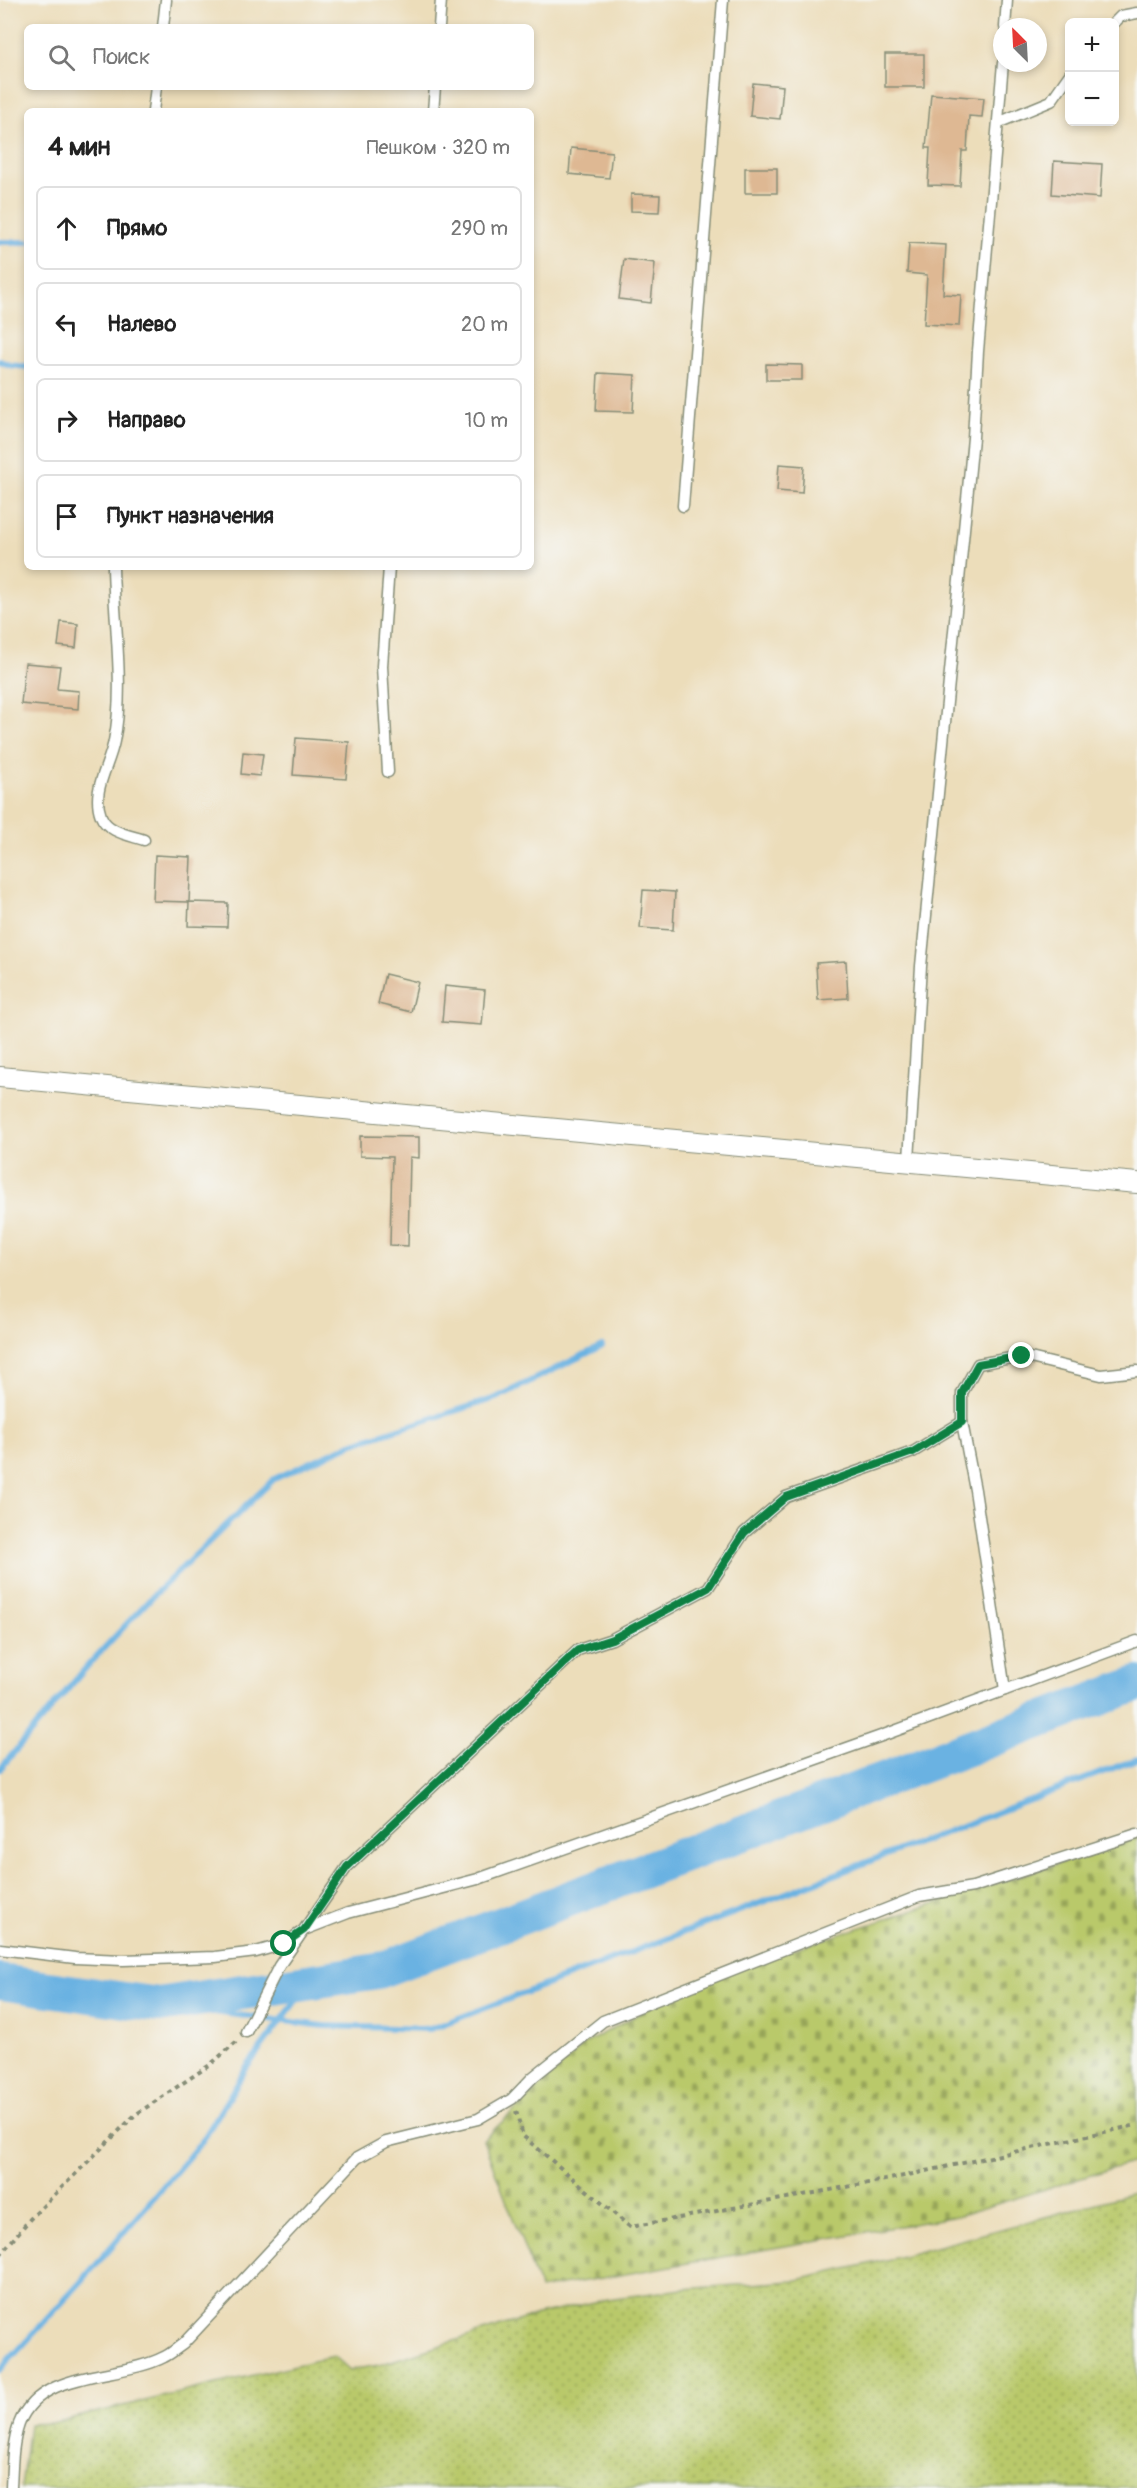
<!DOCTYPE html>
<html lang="ru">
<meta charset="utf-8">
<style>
:root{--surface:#fff;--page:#f2f2f2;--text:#222;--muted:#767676;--line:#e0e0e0}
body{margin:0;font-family:Pangolin,sans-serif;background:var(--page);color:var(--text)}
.controls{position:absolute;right:18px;top:18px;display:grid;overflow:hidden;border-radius:9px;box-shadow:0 3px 9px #0003}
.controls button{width:54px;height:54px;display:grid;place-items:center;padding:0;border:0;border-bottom:2px solid var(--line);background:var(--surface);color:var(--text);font:30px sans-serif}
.compass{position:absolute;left:993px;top:18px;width:54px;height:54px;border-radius:50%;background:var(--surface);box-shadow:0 3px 9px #0003;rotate:336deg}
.stop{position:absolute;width:18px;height:18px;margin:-14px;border:4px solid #0b8043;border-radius:50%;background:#fff}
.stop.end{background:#0b8043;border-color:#fff;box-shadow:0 2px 6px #0008}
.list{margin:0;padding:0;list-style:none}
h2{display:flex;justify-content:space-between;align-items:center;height:78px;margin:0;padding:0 24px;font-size:26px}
h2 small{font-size:20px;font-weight:400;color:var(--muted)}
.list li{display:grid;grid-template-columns:39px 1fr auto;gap:18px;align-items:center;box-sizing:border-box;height:84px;margin:0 12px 12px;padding:0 12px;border:2px solid var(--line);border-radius:9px}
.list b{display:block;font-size:22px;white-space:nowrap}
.list em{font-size:20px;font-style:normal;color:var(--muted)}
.icon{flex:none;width:33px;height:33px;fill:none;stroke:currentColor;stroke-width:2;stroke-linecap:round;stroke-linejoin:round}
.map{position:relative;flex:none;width:1137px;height:2488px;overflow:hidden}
.search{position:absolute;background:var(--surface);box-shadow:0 3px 9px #0003;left:24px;top:24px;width:510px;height:66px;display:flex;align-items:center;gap:15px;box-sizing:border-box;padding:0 21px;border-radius:9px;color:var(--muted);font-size:22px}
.panel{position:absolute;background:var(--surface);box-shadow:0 3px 9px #0003;left:24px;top:108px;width:510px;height:462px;border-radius:9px}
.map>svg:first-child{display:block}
</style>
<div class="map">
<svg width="1137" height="2488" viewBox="0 0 1137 2488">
<defs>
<pattern id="grass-dots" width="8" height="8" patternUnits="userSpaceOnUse" patternTransform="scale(1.5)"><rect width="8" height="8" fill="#b9c96b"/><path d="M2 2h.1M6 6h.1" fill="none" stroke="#96a459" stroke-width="1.8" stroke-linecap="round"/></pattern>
<pattern id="cemetery-stones" width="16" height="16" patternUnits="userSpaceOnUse" patternTransform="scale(1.5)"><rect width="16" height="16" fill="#b9c96b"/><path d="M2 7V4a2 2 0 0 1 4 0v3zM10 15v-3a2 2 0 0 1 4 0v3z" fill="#96a459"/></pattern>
</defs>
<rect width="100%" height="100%" fill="#f6f6f2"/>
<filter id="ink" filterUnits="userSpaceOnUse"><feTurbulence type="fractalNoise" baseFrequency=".0167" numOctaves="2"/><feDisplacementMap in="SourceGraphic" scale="12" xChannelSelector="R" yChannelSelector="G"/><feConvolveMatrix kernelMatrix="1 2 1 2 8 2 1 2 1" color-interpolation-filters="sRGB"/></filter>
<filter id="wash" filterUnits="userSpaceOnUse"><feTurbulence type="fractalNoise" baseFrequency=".008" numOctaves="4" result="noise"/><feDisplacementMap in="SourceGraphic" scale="24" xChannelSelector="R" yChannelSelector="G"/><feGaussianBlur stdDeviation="1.35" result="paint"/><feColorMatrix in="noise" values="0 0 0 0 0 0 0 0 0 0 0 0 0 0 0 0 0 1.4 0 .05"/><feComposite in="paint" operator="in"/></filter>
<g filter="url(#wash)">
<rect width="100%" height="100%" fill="#ecddba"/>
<path fill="url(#grass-dots)" stroke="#6c8350" stroke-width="1.5" d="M1137,2192V2488H21L29,2424L52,2423L334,2356L350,2370L379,2365L533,2316L608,2299L683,2289L793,2281L895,2258Z"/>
<path fill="url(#cemetery-stones)" stroke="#6c8350" stroke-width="1.5" d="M1137,1838V2161L957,2216L540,2289L483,2140L586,2043L704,1978Z"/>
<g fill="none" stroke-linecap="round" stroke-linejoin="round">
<g stroke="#6bb2e2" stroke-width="6">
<path d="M0,242H27"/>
<path d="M0,361L9,365L27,367"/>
<path d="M0,1769L90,1663L152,1597L274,1479L351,1444L496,1398L602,1346"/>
<path d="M159,2005L324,2026L430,2029L1137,1759"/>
<path d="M0,2370L80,2283L203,2140L247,2067L310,1982"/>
</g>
<path stroke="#6bb2e2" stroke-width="36" d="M0,1982L159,2005L378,1971L1137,1684"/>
</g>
<g id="blocks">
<g fill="#deb893">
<rect x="885" y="54" width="39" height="33"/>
<path d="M753,83L783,86L780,119L750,116Z"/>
<path d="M931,94L984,98L982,117L969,116L967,151H962L960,186L928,185L930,148H926Z"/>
<path d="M571,148L612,152L609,178L569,174Z"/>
<path d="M1054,161L1102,164L1100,198L1052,194Z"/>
<rect x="745" y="168" width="32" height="25"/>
<path d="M631,194L660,195L659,212L631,211Z"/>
<path d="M909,243L946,245L943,294L961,295L959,326L924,324L927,275L907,273Z"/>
<path d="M624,259L655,263L651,303L619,299Z"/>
<path d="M766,364L802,365V380H766Z"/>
<path d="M598,373L635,375L633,412L596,411Z"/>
<path d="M779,464L804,466L802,493L777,491Z"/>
<path d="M61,622L78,624L76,648L58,646Z"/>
<path d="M25,663L60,666L57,689L79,691L78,709L21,704Z"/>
<path d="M296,738L349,742L346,779L293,775Z"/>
<path d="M243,752L263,754L260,776L241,774Z"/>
<path d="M155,855L191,857L189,902L153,901Z"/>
<path d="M643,890L675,892L673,930L640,928Z"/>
<path d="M189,902L228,903L227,927L188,926Z"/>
<path d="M846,961L848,998L818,1000L816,963Z"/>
<path d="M385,974L418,982L411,1012L378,1004Z"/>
<path d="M445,986L485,990L482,1025L442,1022Z"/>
<path d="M360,1136L419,1137V1158L410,1157L408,1246L390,1245L392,1157L360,1156Z"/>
</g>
</g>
</g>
<g filter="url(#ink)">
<use href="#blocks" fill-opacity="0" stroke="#868d77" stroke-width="1.5"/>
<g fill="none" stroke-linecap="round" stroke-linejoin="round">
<defs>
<g id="service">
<path d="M1114,23L1121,16L1137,13"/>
<path d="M163,27L166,0"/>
<path d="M439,27L441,0"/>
<path d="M1005,27L1007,0"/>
<path d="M153,111L156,87"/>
<path d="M433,111L435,87"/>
<path d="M1000,122L1051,101L1070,74"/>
<path d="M683,506L723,0"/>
<path d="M113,567C114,620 125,691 114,741C109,767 91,790 101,816C107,832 129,835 144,840"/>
<path d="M388,772L382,666L389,567"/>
<path d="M909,1160L921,966L973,438L978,351L1003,63"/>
<path d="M1005,1690L975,1490L962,1422V1393L978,1364L1022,1356L1101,1375L1137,1371"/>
<path d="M0,1949L75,1958L123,1960L215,1957L256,1952L284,1944L304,1930L348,1913L478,1879L884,1735L1137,1641"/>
<path d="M246,2032L279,1966L347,1867L578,1650L612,1639L708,1588L744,1533L786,1497L913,1452L962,1422"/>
<path d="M11,2488C12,2467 12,2444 19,2424C40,2368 120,2380 164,2357C171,2354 177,2348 183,2344L357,2158L386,2142L478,2119L512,2099L533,2077L603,2021L919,1896L973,1887L1137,1834"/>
</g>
<path id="minor" d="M0,1077L1137,1183"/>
</defs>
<use href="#service" stroke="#868d77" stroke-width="13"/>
<use href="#minor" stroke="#868d77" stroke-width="22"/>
<g stroke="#868d77" stroke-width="4" stroke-dasharray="4.5 4.5" stroke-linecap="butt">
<path d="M516,2111L523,2136L630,2227L890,2179L1137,2125"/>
<path d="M0,2255L30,2219L135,2115L210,2065L237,2041"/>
</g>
<use href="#service" stroke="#fff" stroke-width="10"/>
<use href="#minor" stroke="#fff" stroke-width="20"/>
</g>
</g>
<g fill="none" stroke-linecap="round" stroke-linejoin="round" filter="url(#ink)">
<path stroke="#0b8043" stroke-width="8" d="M284,1944L304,1930L347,1867L578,1650L612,1639L708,1588L744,1533L786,1497L913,1452L962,1422V1393L978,1364L1022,1356"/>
</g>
</svg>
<div class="controls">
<button>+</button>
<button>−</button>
</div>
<svg class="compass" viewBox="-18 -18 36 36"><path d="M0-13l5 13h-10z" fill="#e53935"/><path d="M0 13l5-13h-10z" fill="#767676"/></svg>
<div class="stop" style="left:284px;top:1944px"></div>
<div class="stop end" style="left:1022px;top:1356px"></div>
<div class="search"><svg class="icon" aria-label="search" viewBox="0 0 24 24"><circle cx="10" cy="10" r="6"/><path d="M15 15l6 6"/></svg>Поиск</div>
<section class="panel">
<h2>4 мин<small>Пешком · 320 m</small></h2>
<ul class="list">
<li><svg class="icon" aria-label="ahead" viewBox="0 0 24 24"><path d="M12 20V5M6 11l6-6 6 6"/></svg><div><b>Прямо</b></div><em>290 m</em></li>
<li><svg class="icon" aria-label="left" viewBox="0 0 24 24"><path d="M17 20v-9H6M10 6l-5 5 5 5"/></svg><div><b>Налево</b></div><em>20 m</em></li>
<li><svg class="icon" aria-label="right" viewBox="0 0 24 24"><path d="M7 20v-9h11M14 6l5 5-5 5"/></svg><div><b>Направо</b></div><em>10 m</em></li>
<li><svg class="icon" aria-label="arrive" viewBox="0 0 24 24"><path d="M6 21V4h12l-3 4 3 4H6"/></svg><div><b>Пункт назначения</b></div></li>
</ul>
</section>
</div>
